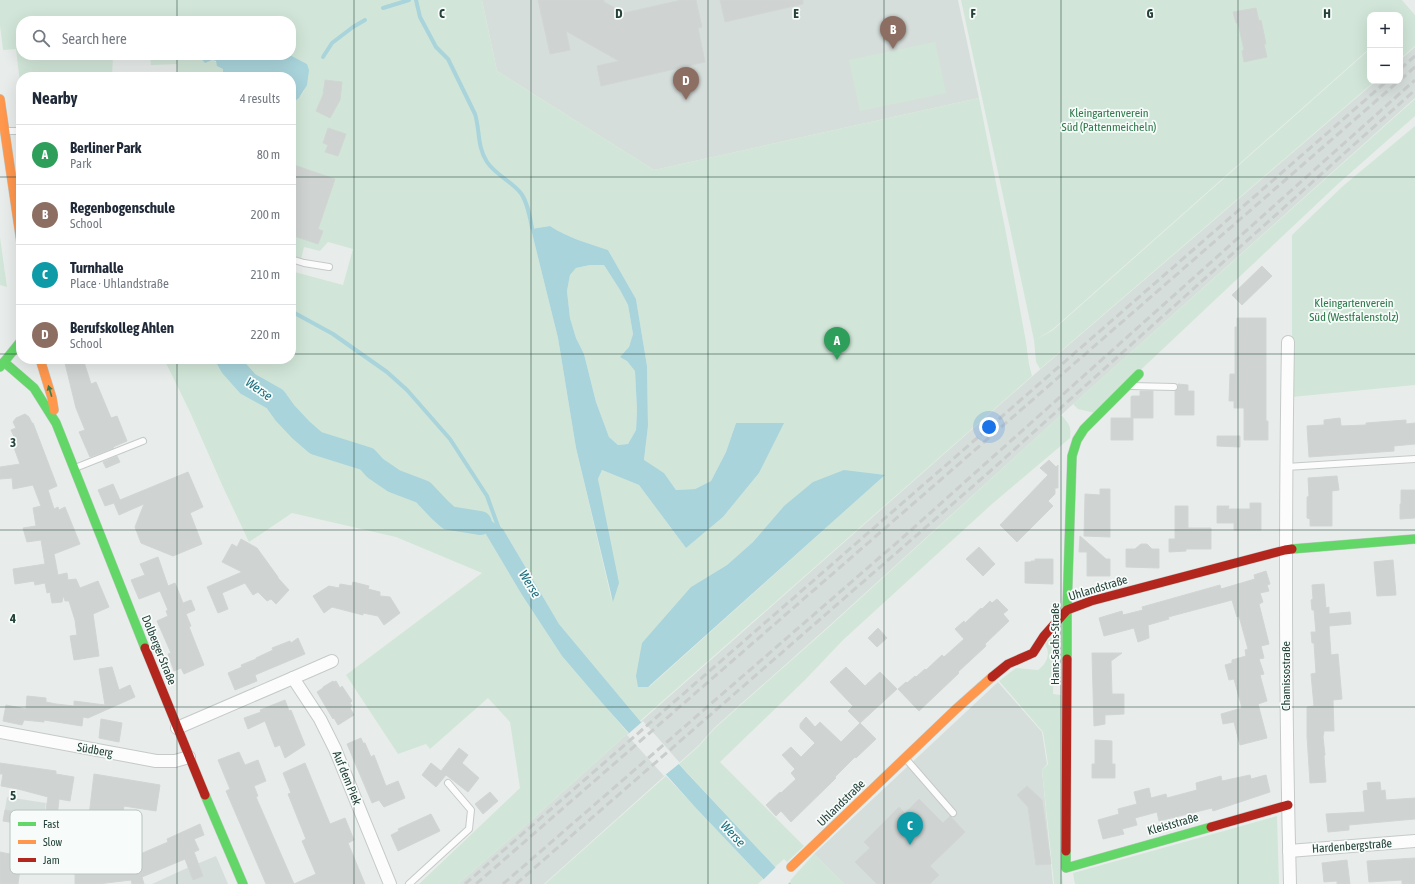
<!DOCTYPE html>
<meta charset="utf-8">
<style>
:root{--surface:#fff;--page:#f6f6f7;--text:#1f2937;--muted:#747a83;--line:#e0e1e3;--accent:#697e78}
body{margin:0;font-family:"Asap Condensed",sans-serif;background:var(--page);color:var(--text)}
.controls{position:absolute;right:12px;top:12px;display:grid;overflow:hidden;border-radius:8px;box-shadow:0 4px 16px #0002}
.controls button{width:36px;height:36px;display:grid;place-items:center;padding:0;border:0;border-bottom:1px solid var(--line);background:var(--surface);color:var(--text);font:20px sans-serif}
.you{position:absolute;left:989px;top:427px;width:14px;height:14px;margin:-10px;border:3px solid #fff;border-radius:50%;background:#1a73e8;box-shadow:0 0 0 6px #1a73e833}
.badge{display:grid;place-items:center;width:26px;height:26px;border-radius:50%;background:var(--accent);color:#fff;font-size:13px;font-weight:700}
.pin{position:absolute;translate:-50% -33px;filter:drop-shadow(0 1px 2px #0008)}
.pin::after{content:'';position:absolute;top:21px;width:14px;height:12px;background:inherit;clip-path:polygon(0 0,100% 0,50% 100%)}
.list{margin:0;padding:0;list-style:none}
h2{display:flex;justify-content:space-between;align-items:center;height:52px;margin:0;padding:0 16px;font-size:17px}
h2 small{font-size:13px;font-weight:400;color:var(--muted)}
.list li{display:grid;grid-template-columns:26px 1fr auto;gap:12px;align-items:center;box-sizing:border-box;height:60px;padding:0 16px;border-top:1px solid var(--line)}
.list b{display:block;font-size:15px;white-space:nowrap}
.list p{margin:0;font-size:13px;white-space:nowrap;color:var(--muted)}
.list em{font-size:13px;font-style:normal;color:var(--muted)}
.icon{flex:none;width:22px;height:22px;fill:none;stroke:currentColor;stroke-width:2;stroke-linecap:round;stroke-linejoin:round}
.map{position:relative;flex:none;width:1415px;height:884px;overflow:hidden}
.search{position:absolute;background:var(--surface);box-shadow:0 4px 16px #0002;left:16px;top:16px;width:280px;height:44px;display:flex;align-items:center;gap:10px;box-sizing:border-box;padding:0 14px;border-radius:16px;color:var(--muted);font-size:15px}
.panel{position:absolute;background:var(--surface);box-shadow:0 4px 16px #0002;left:16px;top:72px;width:280px;height:292px;border-radius:16px}
.map>svg:first-child{display:block}
</style>
<div class="map">
<svg width="1415" height="884" viewBox="0 0 1415 884">
<rect width="100%" height="100%" fill="#e8edeb"/>
<g fill="#d6dedb">
<path d="M482,0H958L979,98L654,170L497,71Z"/>
<path d="M1415,47V98L1071,406L830,625L714,728L699,745L544,884H458L524,827L638,724L1036,373L1376,81H1400V60Z"/>
<path d="M998,682L1042,732L1047,764L1042,770L1053,884H844L814,854Z"/>
<path d="M7,797L46,803L42,827L3,821Z"/>
<path d="M216,856L228,884H152L187,868Z"/>
</g>
<g fill="#d1e6d8" fill-rule="evenodd">
<path d="M0,0H482L497,71L654,170L979,98L1006,233L1026,342L1029,364L1032,376L640,721L559,624L503,529L450,518L479,527L484,531L522,595L562,656L628,733L524,827L458,884H419L520,788L510,722L488,698L430,749L426,744L398,754L346,675L482,573L396,537L292,513L249,542L223,487L190,412L164,359H291V271L343,285L353,249L328,242L320,251L304,247L301,259L291,256V238H294L300,220L334,179L291,164V102C308,98 307,77 307,64L290,55H291V21H226L221,19L219,21H21V55H113L112,77H21V92L16,49L3,50L0,26ZM550,226C568,238 588,243 608,250L636,299L647,366L648,426L644,461L664,473L676,490L695,489L711,481L726,452L736,423H783L759,473L723,517L686,548L639,485L602,470L598,479L612,601L576,448L558,338L531,229ZM885,475L649,687L691,587L727,565L753,542L784,506Z"/>
<path d="M961,0H1402L1415,15V46L1400,59V15H1384L1380,1L1384,15H1370V48L1053,329L1037,339L1053,330L1370,49V81H1375L1040,369L1036,362L1034,340Z"/>
<path d="M935,42L946,93L860,111L849,60Z"/>
<path d="M150,55H198L205,62C213,57 218,63 223,69V73L231,77H178L177,64L151,65Z"/>
<path d="M1415,99V116L1339,183L1095,413L1078,409L1073,404Z"/>
<path d="M1415,126V385L1292,397V235L1343,186Z"/>
<path d="M0,237L7,287L0,285Z"/>
<path d="M590,265H604L620,290L628,305L633,334L629,347L627,361L635,370L637,410L636,430L628,444L618,445L609,437L596,402L584,354L576,338L570,318L567,291L570,275L576,268Z"/>
<path d="M1061,415C1068,422 1072,427 1070,438L992,504L843,640L806,679L720,762L804,846L787,862L784,859L775,867L679,764L699,746L715,728L829,627Z"/>
<path d="M1055,633L1053,694L1061,695V864L1063,884H1054L1042,770L1048,764L1043,732L999,681L1016,668L1038,670C1047,663 1051,654 1045,644Z"/>
<path d="M666,776L763,879L758,884H545Z"/>
<path d="M1277,816L1279,884H1075L1073,873Z"/>
<path d="M814,854L844,884H787Z"/>
</g>
<g fill="#a9d4db" fill-rule="evenodd">
<path d="M198,55H290L307,64L309,70L307,85L299,98L295,101L291,102V77H231L223,73V69L217,66L216,61L212,60L205,63Z"/>
<path d="M550,226C568,238 588,243 608,250L636,299L647,366L648,426L644,460L664,473L676,490L695,489L711,481L726,452L736,423H784L759,473L723,517L686,548L639,485L602,470L598,479L619,583L613,602L576,448L558,338L531,229ZM590,265H604L620,290L628,305L633,334L629,347L620,357L627,361L635,371L637,410L636,430L628,444L618,445L609,437L596,402L584,354L576,338L570,318L567,291L570,275L576,268Z"/>
<path d="M844,470L885,475L648,687H638L636,676L642,643L691,587L727,565L753,542L784,506L813,482Z"/>
<path d="M475,516L487,518L503,529L559,624L640,721L686,772L791,884H768L695,807L603,704L562,656L522,595L484,531L479,527L449,518Z"/>
</g>
<g fill="#e8edeb">
<path d="M3,256L21,259V276L5,273Z"/>
<path d="M643,721L680,763L664,776L627,735Z"/>
<path d="M777,866L791,881L788,884H765L762,881Z"/>
</g>
<g fill="none" stroke-linecap="round" stroke-linejoin="round">
<g stroke="#a9d4db" stroke-width="4">
<path d="M416,0L420,17L436,47L448,59L475,114C480,130 477,147 487,162C495,174 509,180 519,191C527,199 530,217 532,228"/>
<path d="M383,8L409,0"/>
<path d="M323,57L332,43L353,27L365,20"/>
<path d="M291,311L333,334L387,372L407,390L450,439L487,496L499,529"/>
</g>
<path stroke="#a9d4db" stroke-width="24" d="M228,359L232,366L248,384L275,399L285,413L301,430L316,443L367,459L375,468L394,481L423,492L440,510L449,518L480,523"/>
</g>
<g fill="#cfd4d2" stroke="#d1d6d4">
<path d="M538,0H604V2L624,13L681,0H696L702,27L698,28L705,62L601,86L597,66L619,61L566,31L570,50L550,54Z"/>
<path d="M720,0H803V4L725,22Z"/>
<path d="M1256,8L1259,21L1261,20L1266,44H1264L1267,57L1244,62L1242,51L1244,50L1238,23H1236L1233,12Z"/>
<path d="M325,80L342,82L340,100L330,118L316,111L323,95Z"/>
<path d="M328,128L346,134L338,156L325,152L328,145L323,143Z"/>
<path d="M291,164L335,179L318,229L323,231L318,244L291,235Z"/>
<path d="M1262,266L1272,276L1242,305L1232,295Z"/>
<path d="M1237,318H1266V421H1268V440H1244V408H1234V401H1229L1230,374H1235V327H1237Z"/>
<path d="M64,359H83L91,384L96,382L111,418L117,416L127,441L113,447L114,448L90,457L79,432L85,430L76,408Z"/>
<path d="M1178,384L1188,385V391H1194V415H1175V391L1178,389Z"/>
<path d="M1140,391H1153V418H1133V440H1111V418H1131V397L1132,396H1140Z"/>
<path d="M25,414L29,417L32,423H33L57,486L48,490L54,509L58,507L59,510L65,507L80,544L54,554L58,575L67,573L68,580L76,579L80,588L98,581L109,607L93,614L99,656L74,660L70,636L77,635L75,620L69,601H65L64,597H63L62,602L52,603L50,592L47,593L45,583L35,585L34,581L15,584L13,569L45,564L41,540L27,542L23,528L36,526L33,508L41,506L33,485L13,489L12,478L0,479V467L20,464L13,445L17,443L11,430L16,428L13,422L16,418Z"/>
<path d="M1340,418L1341,426L1366,425V423L1406,420V424L1415,423V444L1394,446V451L1309,457L1307,426L1324,425V420Z"/>
<path d="M1217,436H1240V447L1217,446Z"/>
<path d="M117,456L120,462L106,468L103,462Z"/>
<path d="M1049,460L1056,467L1058,465V488H1055V494L1048,501L1053,506L1017,542L1000,525L1048,475L1040,468Z"/>
<path d="M188,472L203,507L190,513L202,544L173,556L141,543L135,527L144,504L119,515L114,503L105,506L98,490L113,484L120,500Z"/>
<path d="M1337,476L1339,490L1332,491V526H1310V519L1307,518V497L1309,496L1308,478Z"/>
<path d="M1100,489H1110V537L1084,536L1085,494L1100,495Z"/>
<path d="M1401,490H1415V518L1400,519V504H1401Z"/>
<path d="M1250,503H1261V530H1234V523H1217V506H1229L1228,509H1250Z"/>
<path d="M1175,506H1188V528H1211V549H1186V551L1169,552V539H1175Z"/>
<path d="M1080,536L1106,559H1110V576H1087V552H1079Z"/>
<path d="M241,539L257,548L278,577V578L289,590L276,604L271,599L267,601L258,592L253,595L245,583L222,593L228,609L218,613L207,587L242,572L222,562L232,544L237,547Z"/>
<path d="M1141,544H1147L1152,549H1159V568L1126,567V549H1135Z"/>
<path d="M979,547L995,564L983,576L966,559Z"/>
<path d="M158,557L168,586L175,583L183,603L191,600L195,610L186,614L191,626L189,627L204,665L184,674L181,668L174,671L168,654L171,653L157,621L168,616L166,611L168,610L160,591L139,599L131,580L145,575L140,564Z"/>
<path d="M1035,559H1053V584L1025,583V562H1031V561H1035Z"/>
<path d="M1393,560L1396,595L1377,596L1374,562Z"/>
<path d="M1266,571L1270,584L1267,585L1269,591L1260,593L1263,602L1259,604L1269,644L1261,646L1264,658L1259,659L1264,674L1260,675L1267,701L1258,704L1267,738L1240,745L1234,722L1223,724L1221,714L1242,708L1234,679L1229,680L1225,665L1232,663V660L1246,656L1245,650L1248,649L1239,616L1237,617L1232,600L1168,617L1169,619L1148,625L1149,638L1138,642L1134,628L1104,636L1099,618L1122,611L1123,615L1143,610L1142,607L1220,585L1221,589L1255,579L1254,575Z"/>
<path d="M353,582L369,586L368,589L380,592V596L390,597L400,613L384,625L378,616L363,613V615L332,607L324,613L313,596L329,586L339,588L340,584L352,586Z"/>
<path d="M1324,584L1326,608L1329,607V614L1350,612L1351,624L1329,626L1331,655L1338,654L1342,699L1333,700L1334,731H1324L1323,737L1325,755L1324,756L1326,782L1310,783L1307,736V707L1314,706L1311,674L1316,673L1314,643H1312L1311,632H1316L1314,610H1312L1311,600L1313,599L1312,585Z"/>
<path d="M997,599L1008,610L1003,614L1009,621L985,644L986,646L958,672L959,673L919,711L898,689L906,682L907,683L915,676L916,677L925,669L926,670L942,655L944,657L964,639L955,629L964,621L965,623L981,608L982,609L990,601L992,603Z"/>
<path d="M878,628L887,638L877,647L868,638Z"/>
<path d="M298,638L305,654L255,675L257,681L235,690L228,673L242,667L241,665L256,659V658L273,650L272,648L290,641L291,643Z"/>
<path d="M1092,653H1122L1111,661L1112,694H1124V714L1105,715V724L1094,726Z"/>
<path d="M112,667L119,690L130,685L135,697L88,718L83,717L82,726L44,720V722L24,720L22,725L3,721L6,705L26,709L27,696L46,698V702L56,704L74,706V701L105,705L99,669Z"/>
<path d="M846,667L865,686L880,672L897,689L860,723L876,739L856,758L855,757L835,777L836,778L791,822L781,811L776,816L766,805L780,792L781,793L796,779L791,773L795,769L782,755L791,747L801,757L815,743L800,728V724L806,717L815,727L820,722L841,742L860,723L848,711L853,706L830,682Z"/>
<path d="M333,681L334,682L336,681L340,688L342,686L352,701L350,703L352,706L350,708L354,715L338,725L334,718L333,719L317,692L323,688V687Z"/>
<path d="M285,700L289,711L291,710L305,745L285,758L280,745L275,747L265,721L248,729L244,718L261,712L260,710Z"/>
<path d="M101,719L122,723L119,742L99,738Z"/>
<path d="M361,738L363,743H365L371,757L374,755L386,786L398,781L405,798L384,807L379,800L372,803L347,744Z"/>
<path d="M1095,740L1112,741V764H1115V778H1092V764H1095Z"/>
<path d="M459,748L468,755L462,763L479,778L468,792L446,775L436,787L422,775L431,763L441,771Z"/>
<path d="M239,752L245,765L258,760L266,781L254,786L258,796L256,797L294,884L316,874L302,841L306,839L288,794L291,793L283,773L305,763L330,824L345,818L354,840L348,843L365,884H266L226,791L230,789L218,760Z"/>
<path d="M0,763L56,771V774L74,777L70,801L59,799L57,818L45,816L48,797L18,789L1,786L3,774H0Z"/>
<path d="M94,774L160,785L156,811L124,806L120,832L81,825L83,815L89,816Z"/>
<path d="M1250,775L1251,779L1266,775L1270,792L1213,811L1212,808L1159,821L1157,812L1135,818L1137,825L1122,829L1124,834L1103,839L1098,820L1119,814L1118,809L1137,804L1134,792L1149,788L1151,798L1166,794L1167,798L1197,790L1196,783L1221,776L1222,781Z"/>
<path d="M1380,782L1381,791L1385,790L1386,800L1415,798V819L1349,825V830L1328,832L1326,814L1365,812L1363,791L1368,790L1367,783Z"/>
<path d="M1027,786L1042,800L1051,864L1036,865L1028,807L1017,795Z"/>
<path d="M490,792L498,801L483,814L475,804Z"/>
<path d="M919,799L943,823L950,816L965,832L930,866L939,875L930,884H877L855,862L870,848L864,842L899,807L905,813Z"/>
<path d="M5,810L44,816L40,843L65,846L63,862L98,864V853H110L111,857L138,855L168,842L167,839L200,824L204,835L194,839L199,850L194,852L203,876L193,880L185,859L142,877L144,884H132L131,880L98,884H75V874L43,869V871L30,869V871L20,869L18,884H0V852L10,854L15,823L3,821Z"/>
<path d="M431,814L440,831L398,851L391,835L399,831L398,829Z"/>
<path d="M1415,858V884H1402V880L1369,882L1367,861Z"/>
<path d="M1347,860L1350,884H1337V881L1324,882L1322,863Z"/>
</g>
<g fill="none" stroke-linecap="round" stroke-linejoin="round">
<defs>
<g id="lane">
<path d="M7,131H21"/>
<path d="M291,259L304,263L329,267"/>
<path d="M1131,386L1174,387"/>
<path d="M1286,467L1415,459"/>
<path d="M75,468L143,441"/>
<path d="M906,759L953,813"/>
<path d="M409,884L469,829L471,810L448,783"/>
</g>
<g id="street">
<path d="M1288,342C1285,523 1285,703 1290,884"/>
<path d="M293,678L332,661"/>
<path d="M177,728L293,678L320,719L335,749L390,884"/>
<path d="M0,732L156,761H175L189,757"/>
<path d="M1289,851L1415,841"/>
</g>
<g id="fast">
<path d="M4,362L34,388L56,423L145,648"/>
<path d="M0,367L21,341"/>
<path d="M1292,549L1415,539"/>
<path d="M1067,659V610L1072,456L1077,440L1084,429L1139,374"/>
<path d="M205,795L243,884"/>
<path d="M1066,851V868L1211,827"/>
</g>
<g id="slow">
<path d="M0,99L21,242"/>
<path d="M40,359L52,398L54,410"/>
<path d="M791,867L956,709L992,677"/>
</g>
<g id="jam">
<path d="M145,648L205,795"/>
<path d="M992,677L1008,664L1033,653L1044,636L1067,610L1091,601L1285,550L1292,549"/>
<path d="M1211,827L1288,805"/>
<path d="M1066,851L1067,659"/>
</g>
</defs>
<use href="#lane" stroke="#c5cac8" stroke-width="8"/>
<use href="#street" stroke="#c5cac8" stroke-width="14"/>
<use href="#fast" stroke="#c3cbc8" stroke-width="10"/>
<use href="#slow" stroke="#c3cbc8" stroke-width="10"/>
<use href="#jam" stroke="#c3cbc8" stroke-width="10"/>
<use href="#lane" stroke="#fcfcfc" stroke-width="6"/>
<use href="#street" stroke="#fcfcfc" stroke-width="12"/>
<use href="#fast" stroke="#63d668" stroke-width="9"/>
<use href="#slow" stroke="#ff974d" stroke-width="9"/>
<use href="#jam" stroke="#b3261e" stroke-width="9"/>
<g stroke="#c9cdcc" stroke-width="3" stroke-dasharray="8 4" stroke-linecap="butt">
<path d="M1400,69L1415,56"/>
<path d="M1400,80L1415,67"/>
<path d="M465,884L1387,81"/>
<path d="M476,884L1399,81"/>
<path d="M503,884L901,539L1415,80"/>
<path d="M516,884L987,474L1415,90"/>
</g>
</g>
<defs><path id="oneway-solid" d="M-6-.8H1V-3.2L6.5 0L1 3.2V.8H-6Z"/></defs>
<use fill="#3d7d4c" href="#oneway-solid" transform="translate(50 391) rotate(-107)"/>
<path fill="none" stroke="#24423a" stroke-width="1" stroke-opacity="0.55" d="M177,0V21M354,0V884M531,0V884M708,0V884M884,0V884M1061,0V884M1238,0V884M177,55V77M0,177H21M291,177H1415M0,354H21M291,354H1415M177,359V884M0,530H1415M0,707H1415"/>
<g text-anchor="middle" dominant-baseline="central" stroke-width="3.5" stroke-linejoin="round" paint-order="stroke">
<g font-size="12" fill="#2d7a4b" stroke="#f7fbf9">
<text x="1109" y="113">Kleingartenverein<tspan x="1109" dy="14">Süd (Pattenmeicheln)</tspan></text>
<text x="1354" y="303">Kleingartenverein<tspan x="1354" dy="14">Süd (Westfalenstolz)</tspan></text>
</g>
<g font-size="12" fill="#24423a" stroke="#f7fbf9">
<text transform="translate(1098 588) rotate(-17)">Uhlandstraße</text>
<text transform="translate(1055 644) rotate(-90)">Hans-Sachs-Straße</text>
<text transform="translate(159 650) rotate(68)">Dolberger Straße</text>
<text transform="translate(1286 676) rotate(-90)">Chamissostraße</text>
<text transform="translate(95 750) rotate(10)">Südberg</text>
<text transform="translate(347 778) rotate(68)">Auf dem Piek</text>
<text transform="translate(841 803) rotate(-44)">Uhlandstraße</text>
<text transform="translate(1173 824) rotate(-16)">Kleiststraße</text>
<text transform="translate(1352 846) rotate(-4)">Hardenbergstraße</text>
</g>
<g font-size="13" font-style="italic" fill="#1c6f80" stroke="#f7fbf9">
<text transform="translate(259 389) rotate(35)">Werse</text>
<text transform="translate(530 584) rotate(59)">Werse</text>
<text transform="translate(733 834) rotate(47)">Werse</text>
</g>
</g>
<rect x="10" y="810" width="132" height="64" rx="6" fill="#f7fbf9" stroke="#b8c4c0" stroke-width="1"/>
<rect x="18" y="822" width="18" height="4" fill="#63d668"/>
<rect x="18" y="840" width="18" height="4" fill="#ff974d"/>
<rect x="18" y="858" width="18" height="4" fill="#b3261e"/>
<g font-size="11" fill="#24423a">
<text x="43" y="828">Fast</text>
<text x="43" y="846">Slow</text>
<text x="43" y="864">Jam</text>
</g>
<g font-size="13" text-anchor="middle" font-weight="bold" fill="#24423a" stroke="#f7fbf9" stroke-width="3.5" stroke-linejoin="round" paint-order="stroke">
<text x="442" y="18">C</text>
<text x="619" y="18">D</text>
<text x="796" y="18">E</text>
<text x="973" y="18">F</text>
<text x="1150" y="18">G</text>
<text x="1327" y="18">H</text>
<text x="13" y="447">3</text>
<text x="13" y="623">4</text>
<text x="13" y="800">5</text>
</g>
</svg>
<div class="controls">
<button>+</button>
<button>−</button>
</div>
<div class="you"></div>
<div class="pin badge" style="left:837px;top:360px;background:#2e9e5b">A</div>
<div class="pin badge" style="left:893px;top:49px;background:#8d6e63">B</div>
<div class="pin badge" style="left:910px;top:845px;background:#0f9aa8">C</div>
<div class="pin badge" style="left:686px;top:100px;background:#8d6e63">D</div>
<div class="search"><svg class="icon" aria-label="search" viewBox="0 0 24 24"><circle cx="10" cy="10" r="6"/><path d="M15 15l6 6"/></svg>Search here</div>
<section class="panel">
<h2>Nearby<small>4 results</small></h2>
<ul class="list">
<li><span class="badge" style="background:#2e9e5b">A</span><div><b>Berliner Park</b><p>Park</p></div><em>80 m</em></li>
<li><span class="badge" style="background:#8d6e63">B</span><div><b>Regenbogenschule</b><p>School</p></div><em>200 m</em></li>
<li><span class="badge" style="background:#0f9aa8">C</span><div><b>Turnhalle</b><p>Place · Uhlandstraße</p></div><em>210 m</em></li>
<li><span class="badge" style="background:#8d6e63">D</span><div><b>Berufskolleg Ahlen</b><p>School</p></div><em>220 m</em></li>
</ul>
</section>
</div>
